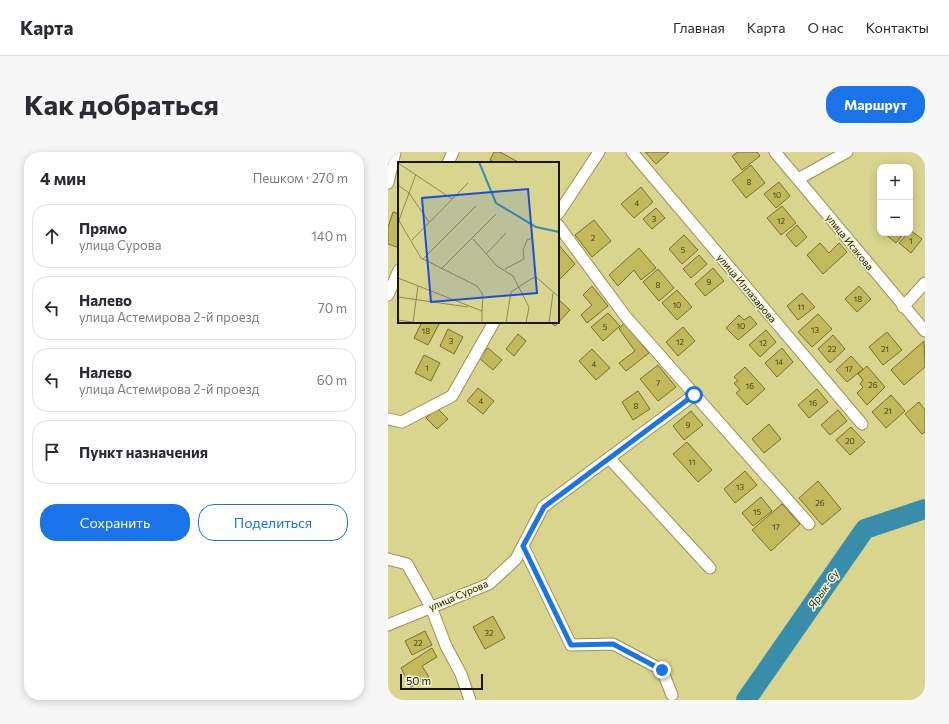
<!DOCTYPE html>
<html lang="ru">
<meta charset="utf-8">
<style>
:root{--surface:#fff;--page:#f7f7f7;--text:#2b2b33;--muted:#7c7c81;--line:#e1e1e2;--accent:#1a73e8}
body{margin:0;font-family:Commissioner,sans-serif;background:var(--page);color:var(--text)}
.controls{position:absolute;right:12px;top:12px;display:grid;overflow:hidden;border-radius:8px;box-shadow:0 2px 10px #0003}
.controls button{width:36px;height:36px;display:grid;place-items:center;padding:0;border:0;border-bottom:1px solid var(--line);background:var(--surface);color:var(--text);font:20px sans-serif}
.scale{position:absolute;left:12px;bottom:10px;width:83px;box-sizing:border-box;padding-left:4px;border:2px solid #1a1700;border-top:0;font-size:11px;line-height:14px;white-space:nowrap;color:#1a1700;-webkit-text-stroke:3px #f5f3d1;paint-order:stroke}
.stop{position:absolute;width:12px;height:12px;margin:-9px;border:3px solid #1a73e8;border-radius:50%;background:#fff}
.stop.end{background:#1a73e8;border-color:#fff;box-shadow:0 1px 4px #0008}
.list{margin:0;padding:0;list-style:none}
h2{display:flex;justify-content:space-between;align-items:center;height:52px;margin:0;padding:0 16px;font-size:17px}
h2 small{font-size:13px;font-weight:400;color:var(--muted)}
.list li{display:grid;grid-template-columns:26px 1fr auto;gap:12px;align-items:center;box-sizing:border-box;height:64px;margin:0 8px 8px;padding:0 8px;border:1px solid var(--line);border-radius:16px}
.list b{display:block;font-size:15px;white-space:nowrap}
.list p{margin:0;font-size:13px;white-space:nowrap;color:var(--muted)}
.list em{font-size:13px;font-style:normal;color:var(--muted)}
.actions{display:flex;gap:8px;padding:12px 16px}
.actions a{flex:1;padding:9px 0;border:1px solid var(--accent);border-radius:16px;text-align:center;font-size:14px;color:var(--accent)}
.actions .main{background:var(--accent);color:#fff}
.icon{flex:none;width:22px;height:22px;fill:none;stroke:currentColor;stroke-width:2;stroke-linecap:round;stroke-linejoin:round}
.map{position:relative;flex:none;width:537px;height:548px;overflow:hidden;border-radius:16px}
header{display:flex;align-items:center;gap:24px;box-sizing:border-box;height:56px;padding:0 20px;background:var(--surface);border-bottom:1px solid var(--line)}
header strong{font-size:19px}
nav{display:flex;gap:22px;margin-inline-start:auto;font-size:14px}
.intro{display:flex;align-items:center;justify-content:space-between;box-sizing:border-box;height:96px;padding:0 24px}
h1{margin:0;font-size:28px}
.button{padding:10px 18px;border-radius:16px;background:var(--accent);color:#fff;font-size:14px;font-weight:700}
main{display:flex;gap:24px;padding:0 24px}
aside{flex:1;background:var(--surface);border-radius:16px;box-shadow:0 2px 10px #0003}
.map>svg:first-child{display:block}
</style>
<header>
<strong>Карта</strong>
<nav><a>Главная</a><a>Карта</a><a>О нас</a><a>Контакты</a></nav>
</header>
<div class="intro"><h1>Как добраться</h1><a class="button">Маршрут</a></div>
<main>
<aside>
<h2>4 мин<small>Пешком · 270 m</small></h2>
<ul class="list">
<li><svg class="icon" aria-label="ahead" viewBox="0 0 24 24"><path d="M12 20V5M6 11l6-6 6 6"/></svg><div><b>Прямо</b><p>улица Сурова</p></div><em>140 m</em></li>
<li><svg class="icon" aria-label="left" viewBox="0 0 24 24"><path d="M17 20v-9H6M10 6l-5 5 5 5"/></svg><div><b>Налево</b><p>улица Астемирова 2-й проезд</p></div><em>70 m</em></li>
<li><svg class="icon" aria-label="left" viewBox="0 0 24 24"><path d="M17 20v-9H6M10 6l-5 5 5 5"/></svg><div><b>Налево</b><p>улица Астемирова 2-й проезд</p></div><em>60 m</em></li>
<li><svg class="icon" aria-label="arrive" viewBox="0 0 24 24"><path d="M6 21V4h12l-3 4 3 4H6"/></svg><div><b>Пункт назначения</b></div></li>
</ul>
<div class="actions"><a class="main">Сохранить</a><a>Поделиться</a></div>
</aside>
<div class="map">
<svg width="537" height="548" viewBox="0 0 537 548">
<rect width="100%" height="100%" fill="#d9d48e"/>
<g fill="none" stroke-linecap="round" stroke-linejoin="round">
<path stroke="#378daa" stroke-width="20" d="M358,548L477,377L537,357"/>
</g>
<g fill="#c1b95c" stroke="#76702c">
<path d="M106,0H112L132,11H107L102,8Z"/>
<path d="M257,0H281L268,12Z"/>
<path d="M350,0H369L372,4L354,18L344,4Z"/>
<path d="M363,13L377,31L358,46L344,28Z"/>
<path d="M391,30L402,44L388,56L376,42Z"/>
<path d="M253,35L265,50L246,66L233,52Z"/>
<path d="M394,54L408,71L393,83L379,66Z"/>
<path d="M268,56L277,66L264,77L255,67Z"/>
<path d="M5,60L11,62V96L0,92V75Z"/>
<path d="M206,68L223,89L204,105L187,83Z"/>
<path d="M409,73L419,85L408,95L398,83Z"/>
<path d="M522,78L534,87L523,101L511,91L520,81H522Z"/>
<path d="M496,81H516L508,91Z"/>
<path d="M296,83L310,98L294,112L281,97Z"/>
<path d="M432,91L441,101L451,91L459,100L435,122L419,103Z"/>
<path d="M170,92L187,112L172,127L170,126Z"/>
<path d="M251,96L268,116L253,128L246,118L230,134L221,123Z"/>
<path d="M311,103L319,112L303,126L295,117Z"/>
<path d="M325,116L336,129L317,144L307,132Z"/>
<path d="M270,117L286,136L271,149L255,130Z"/>
<path d="M204,134L220,154L199,171L193,163L204,153L195,143Z"/>
<path d="M471,134L483,147L469,160L457,147Z"/>
<path d="M289,138L304,155L289,168L274,151Z"/>
<path d="M414,141L427,155L410,168L399,154Z"/>
<path d="M170,147L182,158L167,174L162,170H170Z"/>
<path d="M220,161L232,174L215,189L203,175Z"/>
<path d="M430,162L444,177L424,195L410,180Z"/>
<path d="M351,163L356,168L362,164L369,172L350,188L338,176Z"/>
<path d="M34,170H46L51,172L40,193L26,186Z"/>
<path d="M236,171L261,201L238,219L231,211L247,199L231,177Z"/>
<path d="M295,175L307,189L290,204L278,190Z"/>
<path d="M60,177L75,185L66,202L52,194Z"/>
<path d="M378,178L388,190L372,205L361,193Z"/>
<path d="M499,180L514,198L495,213L481,195Z"/>
<path d="M130,182L138,189L126,204L118,197Z"/>
<path d="M445,183L457,197L442,211L430,197Z"/>
<path d="M536,189L537,215L516,233L503,218Z"/>
<path d="M100,196L114,208L105,218L91,206Z"/>
<path d="M394,196L405,210L389,225L377,211Z"/>
<path d="M204,197L222,216L208,228L191,209Z"/>
<path d="M36,203L52,211L43,229L27,221Z"/>
<path d="M463,204L475,217L459,230L448,218Z"/>
<path d="M270,213L288,235L270,249L252,227Z"/>
<path d="M479,214L497,235L479,253L469,241L475,235L472,232L475,228L470,222Z"/>
<path d="M357,215L377,237L359,253L348,241L352,238L346,231L350,229L346,225Z"/>
<path d="M90,236L106,249L95,262L79,249Z"/>
<path d="M429,237L440,250L421,266L410,253Z"/>
<path d="M250,239L262,257L245,268L234,250Z"/>
<path d="M503,243L517,259L498,276L484,260Z"/>
<path d="M531,250L537,258V280L534,282L517,262Z"/>
<path d="M49,256L60,267L49,277L38,266Z"/>
<path d="M450,258L459,269L442,283L433,273Z"/>
<path d="M303,259L315,273L296,288L285,274Z"/>
<path d="M381,272L393,287L376,301L364,287Z"/>
<path d="M463,275L477,290L462,303L448,288Z"/>
<path d="M299,290L324,318L310,330L285,302Z"/>
<path d="M357,319L369,333L347,351L336,337Z"/>
<path d="M430,329L453,357L434,373L411,346Z"/>
<path d="M373,345L384,359L365,374L354,361Z"/>
<path d="M394,352L412,372L383,399L364,378Z"/>
<path d="M105,464L117,486L97,497L85,475Z"/>
<path d="M37,479L44,493L24,503L17,489Z"/>
<path d="M44,496L49,505L34,514L41,525L23,535L13,516Z"/>
</g>
<g fill="none" stroke-linecap="round" stroke-linejoin="round">
<defs>
<g id="minor">
<path d="M244,0L474,272"/>
<path d="M387,0L537,179"/>
<path d="M60,11L65,0"/>
<path d="M410,27L459,0"/>
<path d="M0,31L7,0"/>
<path d="M170,62L211,0"/>
<path d="M170,73L238,165L421,372"/>
<path d="M0,143L11,118"/>
<path d="M515,155L537,131"/>
<path d="M0,267L14,270L64,244L106,170"/>
<path d="M221,306L322,416"/>
<path d="M135,394L183,493L225,492L274,518L284,543"/>
<path d="M0,407L19,412L43,455L58,494L73,522L82,548"/>
<path d="M0,473L101,432L128,407L155,355L306,243"/>
</g>
</defs>
<use href="#minor" stroke="#999350" stroke-width="13"/>
<use href="#minor" stroke="#fff" stroke-width="11"/>
</g>
<g fill="none" stroke-linecap="round" stroke-linejoin="round">
<path stroke="#1a73e8" stroke-width="5" d="M274,518L225,492L183,493L135,394L156,355L306,243"/>
</g>
<g text-anchor="middle" dominant-baseline="central" stroke-width="3" stroke-linejoin="round" paint-order="stroke">
<g font-size="8" fill="#444017">
<text x="361" y="30">8</text>
<text x="389" y="43">10</text>
<text x="249" y="51">4</text>
<text x="266" y="67">3</text>
<text x="393" y="69">12</text>
<text x="205" y="86">2</text>
<text x="523" y="89">1</text>
<text x="295" y="98">5</text>
<text x="321" y="130">9</text>
<text x="270" y="133">8</text>
<text x="470" y="147">18</text>
<text x="289" y="153">10</text>
<text x="413" y="155">11</text>
<text x="353" y="174">10</text>
<text x="217" y="175">5</text>
<text x="427" y="178">13</text>
<text x="38" y="179">18</text>
<text x="63" y="189">3</text>
<text x="292" y="190">12</text>
<text x="375" y="191">12</text>
<text x="444" y="197">22</text>
<text x="497" y="197">21</text>
<text x="391" y="210">14</text>
<text x="206" y="212">4</text>
<text x="39" y="216">1</text>
<text x="461" y="217">17</text>
<text x="270" y="231">7</text>
<text x="485" y="233">26</text>
<text x="362" y="234">16</text>
<text x="93" y="249">4</text>
<text x="425" y="251">16</text>
<text x="248" y="254">8</text>
<text x="500" y="259">21</text>
<text x="300" y="273">9</text>
<text x="462" y="289">20</text>
<text x="304" y="310">11</text>
<text x="352" y="335">13</text>
<text x="432" y="351">26</text>
<text x="369" y="360">15</text>
<text x="388" y="375">17</text>
<text x="101" y="481">32</text>
<text x="30" y="491">22</text>
</g>
<g font-size="10" fill="#1a1700" stroke="#f5f3d1">
<text transform="translate(462 90) rotate(51)">улица Исакова</text>
<text transform="translate(359 136) rotate(50)">улица Иллазарова</text>
<text transform="translate(70 443) rotate(-23)">улица Сурова</text>
</g>
<g font-size="11" font-style="italic" fill="#1c3037" stroke="#f5f3d1">
<text transform="translate(435 437) rotate(-55)">Ярык-Су</text>
</g>
</g>
<g transform="translate(10 10)">
<rect width="161" height="161" fill="#d9d48e"/>
<path fill="none" stroke="#378daa" stroke-width="2" d="M81,0L98,41L138,65L161,70"/>
<path fill="none" stroke="#8d8855" stroke-width="1" d="M0,1L54,37M0,23L11,31L31,60M0,57L23,96L79,124L85,133L84,149M0,61L18,12M75,77L99,104L115,114L131,145L128,161M14,78L70,21M88,92L108,71M25,97L78,44M43,107L98,52M107,107L126,97L125,88L129,78L134,76M0,116L84,149V161M0,135L70,145M0,158L21,161M15,161L20,124M108,161L113,130L133,117L138,115L161,135M151,161L155,131"/>
<path fill="#1d4ed8" fill-opacity="0.15" stroke="#1d4ed8" stroke-width="2" d="M130,27L139,131L33,140L24,36Z"/>
<rect width="161" height="161" fill="none" stroke="#1a1700" stroke-width="2"/>
</g>
</svg>
<div class="controls">
<button>+</button>
<button>−</button>
</div>
<div class="scale">50 m</div>
<div class="stop" style="left:306px;top:243px"></div>
<div class="stop end" style="left:274px;top:518px"></div>
</div>
</main>
